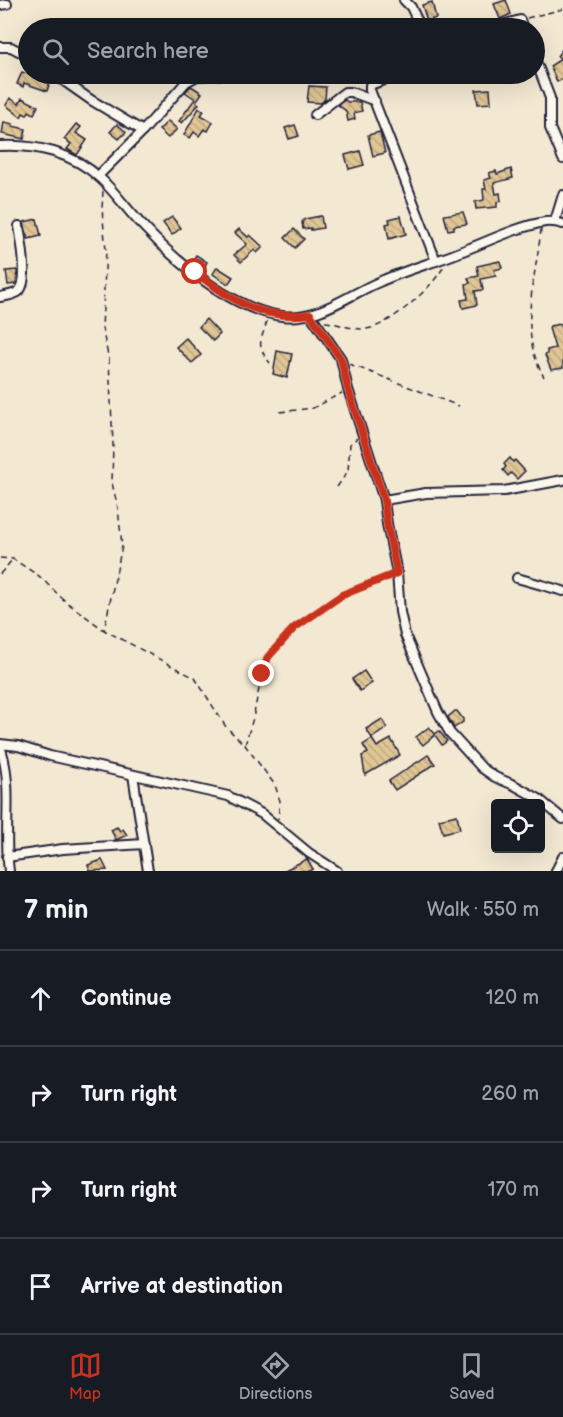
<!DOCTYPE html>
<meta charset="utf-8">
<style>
:root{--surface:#171b24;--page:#20242c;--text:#f1f3f6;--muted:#9ea1a6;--line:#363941;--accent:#c8321e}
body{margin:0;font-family:"Balsamiq Sans",sans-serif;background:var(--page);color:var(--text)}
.controls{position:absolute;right:18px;bottom:18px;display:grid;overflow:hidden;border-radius:6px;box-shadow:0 6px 24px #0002}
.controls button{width:54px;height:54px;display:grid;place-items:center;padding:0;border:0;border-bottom:2px solid var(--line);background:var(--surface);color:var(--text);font:30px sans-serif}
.stop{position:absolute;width:18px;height:18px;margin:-14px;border:4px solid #c8321e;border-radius:50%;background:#fff}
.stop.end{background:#c8321e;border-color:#fff;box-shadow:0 2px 6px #0008}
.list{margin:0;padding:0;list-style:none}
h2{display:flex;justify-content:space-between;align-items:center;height:78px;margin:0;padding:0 24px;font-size:26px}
h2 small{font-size:20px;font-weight:400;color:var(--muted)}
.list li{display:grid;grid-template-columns:39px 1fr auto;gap:18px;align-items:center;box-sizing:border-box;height:96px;padding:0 24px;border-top:2px solid var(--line)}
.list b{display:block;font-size:22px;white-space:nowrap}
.list em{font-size:20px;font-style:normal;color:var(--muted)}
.icon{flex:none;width:33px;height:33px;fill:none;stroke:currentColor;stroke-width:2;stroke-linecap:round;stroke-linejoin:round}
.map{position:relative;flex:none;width:563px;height:871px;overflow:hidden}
.search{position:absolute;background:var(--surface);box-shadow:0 6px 24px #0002;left:18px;right:18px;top:18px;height:66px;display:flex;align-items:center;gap:15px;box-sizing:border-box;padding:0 21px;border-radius:33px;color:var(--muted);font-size:22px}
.sheet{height:462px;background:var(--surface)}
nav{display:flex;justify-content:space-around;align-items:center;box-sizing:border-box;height:84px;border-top:2px solid var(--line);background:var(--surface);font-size:16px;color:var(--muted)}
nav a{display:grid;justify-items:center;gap:3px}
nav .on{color:var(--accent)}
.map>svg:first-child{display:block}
</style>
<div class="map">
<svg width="563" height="871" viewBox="0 0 563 871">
<defs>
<pattern id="building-back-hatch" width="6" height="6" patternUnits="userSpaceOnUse" patternTransform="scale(1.5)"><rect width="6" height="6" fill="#e0c595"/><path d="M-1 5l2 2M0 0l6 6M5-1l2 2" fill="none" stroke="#c0a981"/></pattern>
</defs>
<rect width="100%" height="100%" fill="#f3e8d2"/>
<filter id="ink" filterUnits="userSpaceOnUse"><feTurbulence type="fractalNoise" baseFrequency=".0167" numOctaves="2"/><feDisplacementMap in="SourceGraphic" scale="12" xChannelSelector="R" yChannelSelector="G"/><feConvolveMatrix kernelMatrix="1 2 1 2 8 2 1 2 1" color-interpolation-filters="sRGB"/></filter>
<g filter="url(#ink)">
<g fill="url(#building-back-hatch)" stroke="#22223b" stroke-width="1.5">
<path d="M506,0L511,14L500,19L494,4Z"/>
<path d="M432,2L436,18L427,21L422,5Z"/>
<path d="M563,48V79L557,82L550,66L561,59L557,56Z"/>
<path d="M22,72L50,82L47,91L24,83L23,87L17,84Z"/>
<path d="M191,86L202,93L197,100L185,92Z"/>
<path d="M309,86L326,87L325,99L321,103L307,102Z"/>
<path d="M490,89L491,103L478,104L476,90Z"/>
<path d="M10,98L19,104L22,98L38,106L34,114L29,111L27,115L23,113L21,117L6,105Z"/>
<path d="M194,100L199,104L182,123L179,121Z"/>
<path d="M345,100L348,102H360L362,111L354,113L355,119L348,121L346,111L338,105Z"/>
<path d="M199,108L204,111L201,115L213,122L208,131L204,129L199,136L194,132L190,138L184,135Z"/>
<path d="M168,121L177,129L168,138L159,130Z"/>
<path d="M4,122L13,124L12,126L26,129L24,139L2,134Z"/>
<path d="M76,124L81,127L76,133L87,140L77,155L67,149L71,144L64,139Z"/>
<path d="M117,124L126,132L119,139L110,132Z"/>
<path d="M295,125L299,136L289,139L285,128Z"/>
<path d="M380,132L385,153L373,156L368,135Z"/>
<path d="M360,151L364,165L349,169L345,155Z"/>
<path d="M511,169L513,178L494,183L496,194L500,193L501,201L497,202V207L476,209L475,202L484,200L483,189H486L484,180L491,178L489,173L496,171L497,174Z"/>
<path d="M463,212L467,224L454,226V229L448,230L444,215Z"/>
<path d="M321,216L323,228L311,230V228L303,229L302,222L305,219Z"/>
<path d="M401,216L406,234L389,239L386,224L390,223L389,219Z"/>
<path d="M172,217L181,228L172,235L163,223Z"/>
<path d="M37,219L41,236L28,239L24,222Z"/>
<path d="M239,229L248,237L250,235L263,247L257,253L254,250L241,262L234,255L247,244L235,233Z"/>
<path d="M294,229L304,239L295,248L285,238Z"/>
<path d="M196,255L207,262L203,270L191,263Z"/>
<path d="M500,261L502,268L494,270L496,276L481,279L483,290L475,291L477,305L463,308L461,300L468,299L466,284L470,283L468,278L479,276L477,266Z"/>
<path d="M217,267L233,277L228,284L213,274Z"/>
<path d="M17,270L16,284L8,285L6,271Z"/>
<path d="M206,319L220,334L213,341L199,327Z"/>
<path d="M561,324L563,338V368L551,370L545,355L547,354V350L555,348L549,328L550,326Z"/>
<path d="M186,338L201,355L192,363L176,347Z"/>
<path d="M277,351L292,354L287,378L273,374Z"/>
<path d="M510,458L513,462L515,460L525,471L517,479L511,473L508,476L503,470L506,467L504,464Z"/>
<path d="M364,671L372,683L360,691L352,679Z"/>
<path d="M455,711H457L463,719V722L454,728L448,717Z"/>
<path d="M382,719L387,728L372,738L366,729Z"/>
<path d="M429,727L435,734L439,731L447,741L442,745L435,735L423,745L416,737Z"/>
<path d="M372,739L377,747L391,739L400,755L365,775L362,756L368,753L363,745Z"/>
<path d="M428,755L435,764L395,790L389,781Z"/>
<path d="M457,815L460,829L443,833L439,819Z"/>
<path d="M117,827L120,831L123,829L127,835L116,840L111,830Z"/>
<path d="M307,859L313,869L309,871H283Z"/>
<path d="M102,860L107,870L90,871L88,865Z"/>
</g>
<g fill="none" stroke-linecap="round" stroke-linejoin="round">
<defs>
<g id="street">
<path d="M404,0L411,7L421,28"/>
<path d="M0,5L7,4"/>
<path d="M492,28L520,20L523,28"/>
<path d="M0,47H11L28,56"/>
<path d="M534,56L550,98V128L563,159"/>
<path d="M54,74L91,100L143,131"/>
<path d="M400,74L370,85V90L436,261"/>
<path d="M315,115L345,92H351L375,101"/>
<path d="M0,146C36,144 74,153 101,179C116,193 128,211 143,226C176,262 233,310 282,316C317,321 348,295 379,282C405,270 433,263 460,252C487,242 516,227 545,222C552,221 557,222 563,224"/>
<path d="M98,176L143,131L186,82L197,76L225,74"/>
<path d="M555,221L563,195"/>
<path d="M0,297C6,296 13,295 18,292C30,283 21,240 19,226"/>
<path d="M310,314L341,359L348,389L384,500L387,524L397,573L400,612L405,635L438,712L450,733L482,768L495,777L514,785L539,799L563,819"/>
<path d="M384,500L426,493L504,491L563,480"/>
<path d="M517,578L563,591"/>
<path d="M0,744L18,746L50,756L228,796L262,814L309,853L337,871"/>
<path d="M0,746C14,785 3,829 9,871"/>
<path d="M133,775L148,871"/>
<path d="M7,857L63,849L144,844"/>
<path d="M556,871L563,857"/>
</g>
</defs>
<use href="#street" stroke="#22223b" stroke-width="12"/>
<g stroke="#22223b" stroke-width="1.5" stroke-dasharray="6 4.5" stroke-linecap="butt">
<path d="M527,18L563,9"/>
<path d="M103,191L102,209L106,250L102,328L109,360L113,444L112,483L118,508L122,546L104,630"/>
<path d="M541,229C536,279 517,330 544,377"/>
<path d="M267,321C261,342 255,344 270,363"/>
<path d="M325,322C338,323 351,330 366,329C389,327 434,286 444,266"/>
<path d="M349,364L459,406"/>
<path d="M280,412L313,408L342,393"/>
<path d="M337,487L348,471L350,444L357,438"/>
<path d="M0,558L13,559L39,576L65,601L104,630L195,678L226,727L245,745L275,785L280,801L278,819"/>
<path d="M0,574L13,559"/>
<path d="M245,745L253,718L262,674L269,657L279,643L295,628L342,595L391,575"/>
</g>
<use href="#street" stroke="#fbf7ec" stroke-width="8"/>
</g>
</g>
<g fill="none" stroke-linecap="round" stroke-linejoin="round" filter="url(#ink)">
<path stroke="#c8321e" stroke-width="8" d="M195,272C231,300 262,321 310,314L341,359L348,389L384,500L387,524L397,573L342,595L294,628L268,657L262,674"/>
</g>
</svg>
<div class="controls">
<button><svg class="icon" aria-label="locate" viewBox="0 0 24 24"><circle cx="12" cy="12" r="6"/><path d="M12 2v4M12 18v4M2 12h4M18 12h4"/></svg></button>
</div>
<div class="stop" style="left:195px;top:272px"></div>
<div class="stop end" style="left:262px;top:674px"></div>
<div class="search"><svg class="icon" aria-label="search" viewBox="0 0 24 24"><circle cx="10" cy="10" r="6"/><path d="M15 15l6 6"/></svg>Search here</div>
</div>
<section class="sheet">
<h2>7 min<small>Walk · 550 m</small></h2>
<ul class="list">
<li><svg class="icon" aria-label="ahead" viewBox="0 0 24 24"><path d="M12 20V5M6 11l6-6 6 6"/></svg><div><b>Continue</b></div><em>120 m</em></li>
<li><svg class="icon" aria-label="right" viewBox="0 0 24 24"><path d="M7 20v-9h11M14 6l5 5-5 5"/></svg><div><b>Turn right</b></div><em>260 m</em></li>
<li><svg class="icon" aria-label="right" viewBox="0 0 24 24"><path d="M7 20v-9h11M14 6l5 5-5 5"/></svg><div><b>Turn right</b></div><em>170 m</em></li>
<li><svg class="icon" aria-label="arrive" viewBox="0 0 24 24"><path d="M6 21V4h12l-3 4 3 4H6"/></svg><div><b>Arrive at destination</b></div></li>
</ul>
</section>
<nav>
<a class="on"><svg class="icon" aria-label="map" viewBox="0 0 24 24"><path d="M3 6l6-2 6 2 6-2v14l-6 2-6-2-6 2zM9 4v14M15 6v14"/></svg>Map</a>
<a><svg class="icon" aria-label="directions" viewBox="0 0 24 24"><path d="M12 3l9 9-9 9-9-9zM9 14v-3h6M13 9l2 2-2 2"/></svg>Directions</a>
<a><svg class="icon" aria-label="saved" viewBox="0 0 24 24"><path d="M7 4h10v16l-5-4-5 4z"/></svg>Saved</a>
</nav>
